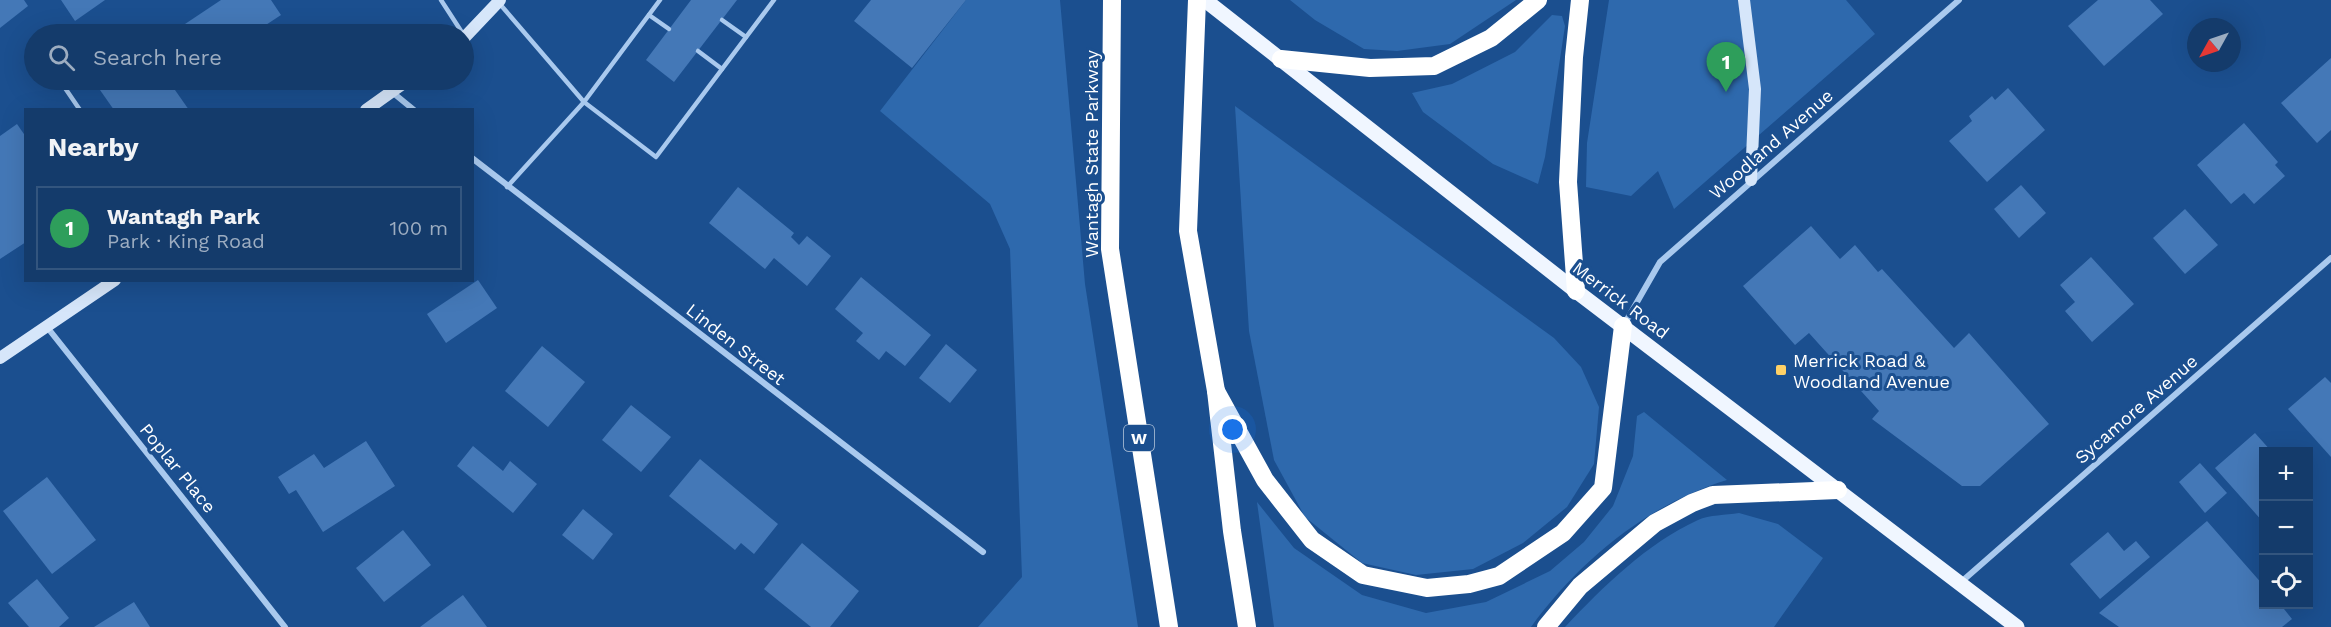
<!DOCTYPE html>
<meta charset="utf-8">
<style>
:root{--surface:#143b6b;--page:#1d4271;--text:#f1f3f6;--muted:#9dadc1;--line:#33557e;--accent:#ffd166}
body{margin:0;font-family:"Work Sans",sans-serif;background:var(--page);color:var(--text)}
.controls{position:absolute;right:18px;bottom:18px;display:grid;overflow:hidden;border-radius:0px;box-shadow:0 6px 24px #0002}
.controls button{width:54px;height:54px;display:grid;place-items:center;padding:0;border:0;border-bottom:2px solid var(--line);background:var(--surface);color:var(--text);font:30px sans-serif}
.compass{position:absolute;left:2187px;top:18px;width:54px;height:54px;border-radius:50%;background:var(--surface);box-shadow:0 6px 24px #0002;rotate:230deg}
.you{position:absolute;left:1233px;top:430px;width:21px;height:21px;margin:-15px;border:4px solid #fff;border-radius:50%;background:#1a73e8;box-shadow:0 0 0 9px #1a73e833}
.badge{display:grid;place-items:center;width:39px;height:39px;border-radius:50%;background:var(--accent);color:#fff;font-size:20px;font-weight:700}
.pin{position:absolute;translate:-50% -50px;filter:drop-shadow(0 2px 3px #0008)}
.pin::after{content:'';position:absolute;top:32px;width:21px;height:18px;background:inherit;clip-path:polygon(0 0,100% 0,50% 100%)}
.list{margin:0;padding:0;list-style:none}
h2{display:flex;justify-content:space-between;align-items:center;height:78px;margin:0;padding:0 24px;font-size:26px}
h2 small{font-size:20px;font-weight:400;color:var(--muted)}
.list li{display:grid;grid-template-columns:39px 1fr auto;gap:18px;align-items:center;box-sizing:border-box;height:84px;margin:0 12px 12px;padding:0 12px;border:2px solid var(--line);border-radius:0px}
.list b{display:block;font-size:22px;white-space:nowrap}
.list p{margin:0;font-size:20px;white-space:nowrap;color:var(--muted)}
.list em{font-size:20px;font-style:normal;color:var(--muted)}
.icon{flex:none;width:33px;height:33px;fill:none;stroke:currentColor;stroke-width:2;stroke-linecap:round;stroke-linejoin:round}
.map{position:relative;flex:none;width:2331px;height:627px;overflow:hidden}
.search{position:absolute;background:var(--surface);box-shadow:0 6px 24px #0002;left:24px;top:24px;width:450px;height:66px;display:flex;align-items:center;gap:15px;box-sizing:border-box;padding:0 21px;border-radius:33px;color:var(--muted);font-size:22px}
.panel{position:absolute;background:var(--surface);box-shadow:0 6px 24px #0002;left:24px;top:108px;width:450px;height:174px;border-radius:0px}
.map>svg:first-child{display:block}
</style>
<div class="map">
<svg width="2331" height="627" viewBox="0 0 2331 627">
<rect width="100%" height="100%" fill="#1b4f8f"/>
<g fill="#2e69ad">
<path d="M966,0H1060L1085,284L1138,627H978L1022,577L1010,249L990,204L880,111Z"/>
<path d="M1290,0H1516L1450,44L1397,51L1364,49L1315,20Z"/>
<path d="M1609,0H1846L1875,34L1674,209L1658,171L1631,196L1586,187L1587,143Z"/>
<path d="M1552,15L1562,16L1565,26L1545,157L1538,184L1493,164L1423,112L1412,93L1452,84L1515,52Z"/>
<path d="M1235,106L1554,338L1581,367L1599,407L1594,464L1567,507L1523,543L1473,569L1416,575L1362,563L1305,517L1274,460L1249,331Z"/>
<path d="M1644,412L1727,480C1648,504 1580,560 1531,627H1274L1257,502L1294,548L1362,595L1426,613L1486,602L1550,571L1584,542L1613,506L1633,456L1637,416Z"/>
<path d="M1739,513L1778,524L1823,558L1774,627H1565C1604,586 1646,544 1698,520C1709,515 1726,515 1739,513Z"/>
</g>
<g fill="#4478b7">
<path d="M0,0H24L28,6L0,28Z"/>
<path d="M61,0H105L75,21Z"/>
<path d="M221,0H271L281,15L252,34H170Z"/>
<path d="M691,0H737L674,82L646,60Z"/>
<path d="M871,0H966L912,68L854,21Z"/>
<path d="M2098,0H2150L2163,14L2104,66L2068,26Z"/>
<path d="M2331,58V130L2317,143L2281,103Z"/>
<path d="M93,80H168L189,110H114Z"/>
<path d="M2008,88L2045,130L1987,182L1949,141L1972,121L1969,116L1992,96L1995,100Z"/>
<path d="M2244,123L2278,162L2275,165L2285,176L2254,204L2244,193L2231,204L2197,165Z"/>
<path d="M17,124L26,137V242L0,259V136Z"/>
<path d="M2021,185L2046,213L2019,238L1994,209Z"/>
<path d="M738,187L794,233L791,237L799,245L807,236L831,256L807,286L774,258L765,269L709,223Z"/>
<path d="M2185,209L2218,245L2185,274L2153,238Z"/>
<path d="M1811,226L1840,259L1855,245L1878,272L1882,269L1954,348L1969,333L2049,424L1980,486H1962L1872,419L1879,411L1809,333L1795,345L1743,286Z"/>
<path d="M2091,257L2134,304L2092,342L2065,311L2075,302L2060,285Z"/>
<path d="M861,277L931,335L905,366L886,351L879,360L856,341L863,333L835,309Z"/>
<path d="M478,280L497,308L446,343L427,314Z"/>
<path d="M946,344L977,370L950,403L919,378Z"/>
<path d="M542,346L585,382L548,427L505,391Z"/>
<path d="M2325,377L2331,383V457L2288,409Z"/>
<path d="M631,405L671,437L641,472L602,440Z"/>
<path d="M2255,433L2272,452H2264V523L2215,468Z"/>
<path d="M366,441L395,486L323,532L296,490L289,494L278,477L314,454L324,468Z"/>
<path d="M473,446L503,471L510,461L537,484L513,513L457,466Z"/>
<path d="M700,459L778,524L754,554L741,543L735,550L669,496Z"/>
<path d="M2200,463L2227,493L2205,513L2179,482Z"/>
<path d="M47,477L96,540L52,574L3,511Z"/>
<path d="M583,509L613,534L593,560L562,535Z"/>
<path d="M2207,521L2264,586V604H2280L2292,619L2282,627H2119L2099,613Z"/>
<path d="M403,530L431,565L384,602L356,568Z"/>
<path d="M2108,532L2124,551L2136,541L2150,557L2100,599L2070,564Z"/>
<path d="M802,543L859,591L830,627H811L764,589Z"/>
<path d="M37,579L69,618L59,627H29L8,603Z"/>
<path d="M463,595L487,627H420Z"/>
<path d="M134,602L150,627H94Z"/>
</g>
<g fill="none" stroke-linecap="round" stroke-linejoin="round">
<g stroke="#a9c9ee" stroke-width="4.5">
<path d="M441,0L463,34"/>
<path d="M499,3L584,102L656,157L774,0"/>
<path d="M649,15L669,29"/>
<path d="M722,20L746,37"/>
<path d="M698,51L722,69"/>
<path d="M65,88L80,110"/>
<path d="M507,187L584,102L660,0"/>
</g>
<g stroke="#a9c9ee" stroke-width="6">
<path d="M392,92L414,110"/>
<path d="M472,158L983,552"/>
<path d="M1625,323L1660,262L1959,0"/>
<path d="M47,327L285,627"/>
<path d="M1960,583L2331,258"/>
</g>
<g stroke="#d6e6fa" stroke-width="12">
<path d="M1744,0L1755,89L1751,180"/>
<path d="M464,38L500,0"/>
<path d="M366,110L408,80"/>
<path d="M0,358L115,280"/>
</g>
<path stroke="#f0f6ff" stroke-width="15" d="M1205,0L1576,291L2017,627"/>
<g stroke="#fff" stroke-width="18">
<path d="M1112,0L1110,249L1169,627"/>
<path d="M1197,0L1188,231L1216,391L1232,531L1247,627"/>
<path d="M1281,59L1370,68L1434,66L1491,38L1538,0"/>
<path d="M1576,291L1568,182L1574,57L1580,0"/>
<path d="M1216,391L1265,480L1312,540L1363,575L1427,588L1469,584L1499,576L1563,533L1603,488L1623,326"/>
<path d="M1546,627L1580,586L1655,523L1692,503L1713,495L1838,490"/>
</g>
</g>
<rect fill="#ffd166" stroke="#1b4f8f" stroke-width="2" x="1775" y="364" width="12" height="12" rx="3"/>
<g text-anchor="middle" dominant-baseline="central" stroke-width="6" stroke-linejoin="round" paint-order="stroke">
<rect fill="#1b4f8f" stroke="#bbcadd" stroke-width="1.5" x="1124" y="425" width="30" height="26" rx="4.5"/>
<g font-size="16" font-weight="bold" fill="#fff">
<text x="1139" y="438">W</text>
</g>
<g font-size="18" fill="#fff" stroke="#1b4f8f">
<text transform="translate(1771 144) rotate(-41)">Woodland Avenue</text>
<text transform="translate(1091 154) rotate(-90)">Wantagh State Parkway</text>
<text transform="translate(1621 300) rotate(37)">Merrick Road</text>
<text transform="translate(736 344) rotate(38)">Linden Street</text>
<text transform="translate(2136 409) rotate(-41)">Sycamore Avenue</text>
<text transform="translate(178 468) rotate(51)">Poplar Place</text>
</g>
<g font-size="18" fill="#fff" stroke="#1b4f8f" text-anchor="start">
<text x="1793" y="360">Merrick Road &amp;<tspan x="1793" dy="21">Woodland Avenue</tspan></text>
</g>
</g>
</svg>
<div class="controls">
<button>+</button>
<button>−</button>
<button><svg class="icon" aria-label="locate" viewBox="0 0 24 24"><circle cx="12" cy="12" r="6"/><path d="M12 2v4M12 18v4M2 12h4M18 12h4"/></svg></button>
</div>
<svg class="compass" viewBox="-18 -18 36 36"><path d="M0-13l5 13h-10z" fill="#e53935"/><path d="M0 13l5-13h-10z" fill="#9dadc1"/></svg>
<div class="you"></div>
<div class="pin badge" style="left:1726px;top:92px;background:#2e9e5b">1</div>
<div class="search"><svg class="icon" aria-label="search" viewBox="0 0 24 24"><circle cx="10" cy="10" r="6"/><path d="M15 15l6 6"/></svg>Search here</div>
<section class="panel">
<h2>Nearby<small></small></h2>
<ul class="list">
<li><span class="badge" style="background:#2e9e5b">1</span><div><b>Wantagh Park</b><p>Park · King Road</p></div><em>100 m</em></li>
</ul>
</section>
</div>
